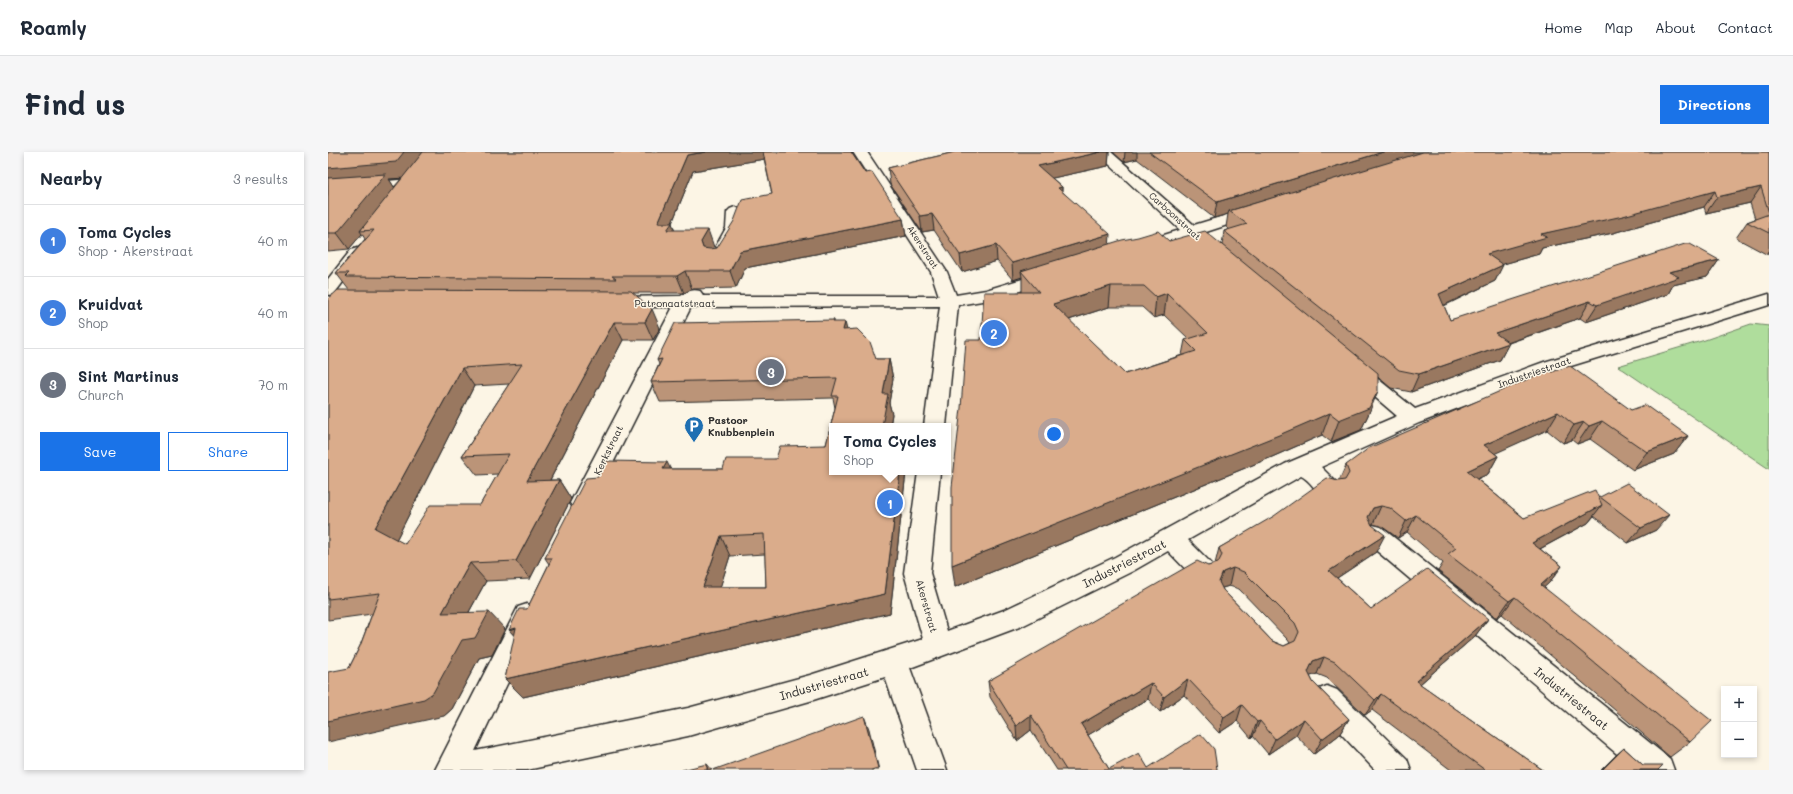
<!DOCTYPE html>
<meta charset="utf-8">
<style>
:root{--surface:#fff;--page:#f6f6f7;--text:#1f2937;--muted:#747a83;--line:#e0e1e3;--accent:#1a73e8}
body{margin:0;font-family:Mali,sans-serif;background:var(--page);color:var(--text)}
.controls{position:absolute;right:12px;bottom:12px;display:grid;overflow:hidden;border-radius:0px;box-shadow:0 2px 6px #0003}
.controls button{width:36px;height:36px;display:grid;place-items:center;padding:0;border:0;border-bottom:1px solid var(--line);background:var(--surface);color:var(--text);font:20px sans-serif}
.you{position:absolute;left:726px;top:282px;width:14px;height:14px;margin:-10px;border:3px solid #fff;border-radius:50%;background:#1a73e8;box-shadow:0 0 0 6px #1a73e833}
.badge{display:grid;place-items:center;width:26px;height:26px;border-radius:50%;background:var(--accent);color:#fff;font-size:13px;font-weight:700}
.pin{position:absolute;translate:-50% -50%;border:2px solid #fff;box-shadow:0 1px 4px #0006}
.popup{position:absolute;left:501px;top:271px;width:122px;height:52px;box-sizing:border-box;display:grid;place-content:center;border-radius:0px;background:var(--surface);filter:drop-shadow(0 1px 3px #0005);font-size:13px;white-space:nowrap;color:var(--muted)}
.popup b{font-size:15px;color:var(--text)}
.popup::after{content:'';position:absolute;left:50%;top:100%;margin-left:-8px;border:8px solid transparent;border-top-color:var(--surface)}
.list{margin:0;padding:0;list-style:none}
h2{display:flex;justify-content:space-between;align-items:center;height:52px;margin:0;padding:0 16px;font-size:17px}
h2 small{font-size:13px;font-weight:400;color:var(--muted)}
.list li{display:grid;grid-template-columns:26px 1fr auto;gap:12px;align-items:center;box-sizing:border-box;height:72px;padding:0 16px;border-top:1px solid var(--line)}
.list b{display:block;font-size:15px;white-space:nowrap}
.list p{margin:0;font-size:13px;white-space:nowrap;color:var(--muted)}
.list em{font-size:13px;font-style:normal;color:var(--muted)}
.actions{display:flex;gap:8px;padding:12px 16px}
.actions a{flex:1;padding:9px 0;border:1px solid var(--accent);border-radius:0px;text-align:center;font-size:14px;color:var(--accent)}
.actions .main{background:var(--accent);color:#fff}
.map{position:relative;flex:none;width:1441px;height:618px;overflow:hidden;border-radius:0px}
header{display:flex;align-items:center;gap:24px;box-sizing:border-box;height:56px;padding:0 20px;background:var(--surface);border-bottom:1px solid var(--line)}
header strong{font-size:19px}
nav{display:flex;gap:22px;margin-inline-start:auto;font-size:14px}
.intro{display:flex;align-items:center;justify-content:space-between;box-sizing:border-box;height:96px;padding:0 24px}
h1{margin:0;font-size:28px}
.button{padding:10px 18px;border-radius:0px;background:var(--accent);color:#fff;font-size:14px;font-weight:700}
main{display:flex;gap:24px;padding:0 24px}
aside{flex:1;background:var(--surface);border-radius:0px;box-shadow:0 2px 6px #0003}
.map>svg:first-child{display:block}
</style>
<header>
<strong>Roamly</strong>
<nav><a>Home</a><a>Map</a><a>About</a><a>Contact</a></nav>
</header>
<div class="intro"><h1>Find us</h1><a class="button">Directions</a></div>
<main>
<aside>
<h2>Nearby<small>3 results</small></h2>
<ul class="list">
<li><span class="badge" style="background:#3f7fe0">1</span><div><b>Toma Cycles</b><p>Shop · Akerstraat</p></div><em>40 m</em></li>
<li><span class="badge" style="background:#3f7fe0">2</span><div><b>Kruidvat</b><p>Shop</p></div><em>40 m</em></li>
<li><span class="badge" style="background:#6b7280">3</span><div><b>Sint Martinus</b><p>Church</p></div><em>70 m</em></li>
</ul>
<div class="actions"><a class="main">Save</a><a>Share</a></div>
</aside>
<div class="map">
<svg width="1441" height="618" viewBox="0 0 1441 618">
<rect width="100%" height="100%" fill="#fcf5e5"/>
<filter id="ink" filterUnits="userSpaceOnUse"><feTurbulence type="fractalNoise" baseFrequency=".025" numOctaves="2"/><feDisplacementMap in="SourceGraphic" scale="8" xChannelSelector="R" yChannelSelector="G"/><feConvolveMatrix kernelMatrix="1 2 1 2 8 2 1 2 1" color-interpolation-filters="sRGB"/></filter>
<g filter="url(#ink)">
<path fill="#afdd9c" stroke="#6d8464" d="M1423,172L1441,174V317L1290,214L1377,188Z"/>
<g fill="none" stroke-linecap="round" stroke-linejoin="round">
<defs>
<g id="minor">
<path d="M525,0H539L619,120L628,143L658,138L721,119L727,120L730,124L727,128L666,147L630,153L618,274H596L612,154L363,155L262,357L254,360L246,357L242,351L345,155H287L281,154L278,150L281,146L287,145L353,144C360,139 364,137 372,139L375,143L374,144H611L603,120Z"/>
<path d="M768,0H783L866,73L928,54L933,56L936,59L933,62L875,81L880,87L878,90C870,92 866,91 861,85L816,99L810,101L804,99L802,96L804,93L852,78Z"/>
<path d="M82,27L87,28L89,31L87,34L0,42V34Z"/>
<path d="M407,55L412,57C421,69 409,87 402,97L396,99L390,97L388,94L398,76L399,60L402,57Z"/>
<path d="M29,96L35,98L37,101L6,142L0,143V127L23,98Z"/>
<path d="M1441,142V153L1230,218L1091,271L993,315L1010,332L1013,338L1010,344C989,351 988,331 973,324L860,388L885,413L888,420L885,427L876,430L867,427L840,399L805,419L694,474L582,516L619,618H589L557,525L482,549L360,584L199,618H107L190,455L199,452L208,455L212,463L147,599L360,556L482,523L595,487L576,421L590,320H612L602,421L619,479L676,458L787,405L957,312L1069,264L1020,222L1017,218L1020,214L1027,212L1034,214L1087,257L1216,210Z"/>
<path d="M1045,373L1053,375L1342,607L1346,618H1308L1037,389L1033,382L1037,375Z"/>
<path d="M999,534L1009,538L1079,607L1083,618H1047L989,556L985,547L989,538Z"/>
</g>
</defs>
<use href="#minor" stroke="#2b2b2b" stroke-width="3"/>
<use href="#minor" fill="#fcf5e5" fill-rule="evenodd"/>
</g>
<g fill="#bb9478" stroke="#2b2b2b" fill-rule="evenodd">
<path d="M0,0H523L537,21L575,67L578,84L417,116L408,136L364,137L356,141H305L332,176L325,188H295L222,328H231L243,347L202,427L158,429L141,460L177,477L164,503L151,506L124,557L116,564L21,516L32,494L44,462L0,468V147L21,138L8,121L37,87L34,82L21,97L0,99ZM436,7L444,42L389,96L385,97L386,95L346,78L344,71L365,19ZM74,26L66,35L61,27ZM181,232L134,304L149,323L170,322L152,353L77,392L68,388L146,234Z"/>
<path d="M627,0H781L780,14L724,26L734,35V39L781,92L841,89L894,93L896,79L901,77L898,75L900,62L886,66L809,7L796,10L785,0H1441V102H1438L1408,86L1419,70L1427,67L1422,51L1378,61L1376,55L1285,81L1214,96L1211,102L1175,112L1167,129L1116,154L1122,168L1391,108L1379,125L1345,133L1340,142L1258,170L1252,166L1181,191L1172,208L1083,240L1063,236L1050,225L1041,261L1033,278L1003,290L994,283L944,305L627,435L653,188L694,140V125L685,128L669,109L634,120L606,78L594,80L562,32L560,16ZM781,155H814L826,166L836,163L861,187L857,188L854,203L797,222L741,168Z"/>
<path d="M506,168V170L519,178L548,207H561L565,227L561,251L564,262L562,274H504V320H578L562,461L195,545L177,527L187,484L181,478L199,457L221,412L217,406L270,325L342,317H395L448,307L498,293L507,256L505,246L332,250L323,230L331,212L329,208ZM437,402L438,435H392L402,404Z"/>
<path d="M1224,220L1303,258L1360,284L1346,302L1305,318L1262,287L1249,292L1244,288L1235,291L1219,278L1166,301L1170,304L1160,322L1149,327L1196,366L1270,346L1272,345L1328,378L1300,391L1266,364L1260,371L1212,397L1234,414L1221,431L1216,435L1362,590L1342,605L1174,462L1169,466L1110,419L1115,411L1079,380L1070,386L1053,374L1045,372H1044L1048,400L1009,426L1043,457L1160,467L1147,484L1092,532L1215,618H1123L1044,558L1037,563L999,526L989,522L982,524L985,530L1021,567L1011,583L986,602L968,583L940,602L925,584L923,586L909,569L891,581L856,543L832,560L820,547L760,583L781,617L820,616L889,617V618H729L703,578L689,589L662,545L660,529L880,414L887,412L891,396L1011,329L1018,313ZM901,434L911,437L960,488L962,491L956,494L944,489L895,438L894,436Z"/>
<path d="M1296,596L1315,613L1330,618H1273L1288,603Z"/>
</g>
<g fill="#997861" stroke="#2b2b2b">
<path d="M76,0H98L78,26L61,27L68,38L32,79L34,82L21,97L9,81L0,33V16Z"/>
<path d="M378,0H436L437,7L365,19L344,71L350,88L330,71L359,3Z"/>
<path d="M773,0H781L780,14L711,29L710,14Z"/>
<path d="M797,0H809V7L796,10Z"/>
<path d="M1055,0H1100L901,59L900,62L886,66L889,50Z"/>
<path d="M734,35L733,51L730,36Z"/>
<path d="M1433,35L1422,51L1378,61L1389,45Z"/>
<path d="M1387,39L1376,55L1285,81L1214,96L1211,102L1151,119L1159,102L1213,82Z"/>
<path d="M604,62L606,78L594,80L592,64Z"/>
<path d="M575,67L578,84L417,116L408,136L402,119L412,99Z"/>
<path d="M380,78L386,95L379,107L373,90Z"/>
<path d="M782,82L781,98L693,119L694,125L685,128L684,111Z"/>
<path d="M668,93L669,109L634,120L632,103Z"/>
<path d="M1441,98V102H1438Z"/>
<path d="M1391,108L1379,125L1345,133L1340,142L1258,170L1269,153L1341,120Z"/>
<path d="M1175,113L1167,129L1104,159L1111,142Z"/>
<path d="M357,119L364,137L356,141L349,124Z"/>
<path d="M783,134L781,155L725,173V152Z"/>
<path d="M839,141L836,163L826,166L828,145Z"/>
<path d="M1262,149L1252,166L1159,198L1167,181Z"/>
<path d="M324,157L332,176L325,188L317,170Z"/>
<path d="M286,170L295,188L212,347L199,329Z"/>
<path d="M517,170L522,190L515,178Z"/>
<path d="M1181,191L1172,208L1083,240L1091,222Z"/>
<path d="M561,207L565,227L561,251L564,262L562,274H554L555,242Z"/>
<path d="M134,216L146,234L65,394L47,376Z"/>
<path d="M1050,239L1041,261L1033,278L1003,290L1011,268Z"/>
<path d="M1230,260L1219,278L1146,311L1156,293Z"/>
<path d="M1002,261L994,283L944,305L627,435L624,413Z"/>
<path d="M1274,269L1262,287L1249,292L1261,274Z"/>
<path d="M1256,270L1244,288L1235,291L1246,273Z"/>
<path d="M1360,284L1346,302L1305,318L1319,300Z"/>
<path d="M1170,304L1160,322L1129,336L1139,319Z"/>
<path d="M339,310L349,330L335,317Z"/>
<path d="M572,320H578L562,461L195,545L177,527L557,442Z"/>
<path d="M231,328L243,347L202,427L188,409Z"/>
<path d="M1274,353L1260,371L1191,408L1204,391Z"/>
<path d="M1053,354L1045,372L1037,374L1040,365L1045,356Z"/>
<path d="M1088,363L1079,380L1070,386L1078,369Z"/>
<path d="M1341,363L1328,378L1300,391L1313,376Z"/>
<path d="M1057,383L1048,400L994,436L1001,419Z"/>
<path d="M393,384L402,404L386,455L375,435Z"/>
<path d="M142,411L158,429L131,478L114,461Z"/>
<path d="M1234,414L1221,431L1200,450L1213,433Z"/>
<path d="M905,416L901,434L891,437V430L895,420Z"/>
<path d="M1187,445L1174,462L1169,466L1181,449Z"/>
<path d="M161,460L177,477L164,503L151,506L124,557L116,564L0,590V569L134,488Z"/>
<path d="M1160,467L1147,484L1077,545L1088,529Z"/>
<path d="M188,476L198,497L181,478Z"/>
<path d="M996,505L989,522L977,526L985,509Z"/>
<path d="M860,527L856,543L832,560L836,545Z"/>
<path d="M823,531L820,547L752,588L753,572Z"/>
<path d="M1053,542L1044,558L1037,563L1047,548Z"/>
<path d="M914,553L909,569L891,581L896,565Z"/>
<path d="M703,563V578L689,589L688,574Z"/>
<path d="M536,564L541,577L551,618H543Z"/>
<path d="M976,567L968,583L940,602L947,587Z"/>
<path d="M1021,567L1011,583L986,602L994,587Z"/>
<path d="M932,569L925,584L923,586L929,570Z"/>
<path d="M379,612L384,618H379Z"/>
</g>
<g fill="#daac8b" stroke="#2b2b2b" fill-rule="evenodd">
<path d="M0,0H76L68,10L0,16Z"/>
<path d="M95,0H378L359,3L330,71H344L339,78H380L373,90L375,96L382,97L389,96L406,69L414,48L444,42L435,0H523L537,21L544,20L575,67L412,99L402,119H357L349,124H284L288,127L19,125L18,124L21,121H8L46,78L32,79Z"/>
<path d="M627,0H773L710,14L734,35L730,36L782,82L684,111L668,93L632,103L604,62L592,64L560,16Z"/>
<path d="M821,0H1055L889,50Z"/>
<path d="M1095,0H1441V61L1433,35L1389,45L1387,39L1295,64L1213,82L1219,85L1159,102L1175,113L1111,142L1122,168L1357,92H1362L1391,108L1341,120L1351,125L1269,153L1262,149L1167,181L1181,191L1091,222L1071,218L896,79L919,72L901,59Z"/>
<path d="M58,22L9,81H0V26Z"/>
<path d="M1441,62V81L1419,70Z"/>
<path d="M830,79L841,89L877,79L1050,221V239L1041,256L1011,268L1002,261L951,283L624,413V335L633,256L638,188H653L656,140H711L693,119L794,88L810,85ZM783,134H816L828,145L839,141L880,181L857,188L868,199L797,222L725,152Z"/>
<path d="M10,138L303,139L324,157L317,170H286L199,329L231,328L188,409L142,411L114,461L161,460L147,486L134,488L105,541L96,547L0,569V520L21,516L32,494L52,441L0,447V147ZM194,212L134,304L181,302L152,353H102L77,392L47,376L134,216Z"/>
<path d="M506,168L505,170H517L515,178L529,177L542,190L548,207H561L555,242H560L554,274H504V320H572L557,442L177,527L188,476L181,478L191,457H199L224,406H217L258,326L270,325L278,309L339,310L335,317H395L398,307H448L452,294L498,293L510,244H504L509,226L323,230L334,207L329,208L347,171ZM436,382L438,435H375L393,384Z"/>
<path d="M1242,214L1303,258L1317,253L1360,284L1319,300L1274,269L1261,274L1256,270L1246,273L1230,260L1156,293L1170,304L1139,319L1196,366L1267,338L1274,353L1204,391L1234,414L1213,433L1384,569L1362,590L1187,445L1181,449L1120,402L1128,396L1088,363L1078,369L1062,356L1053,354L1045,356L1040,365L1044,373L1057,383L1001,419L1043,457L1099,417L1160,467L1088,529L1215,618H1157L1053,542L1047,548L1007,510L996,505L985,509L980,520L985,530L1021,567L994,587L976,567L947,587L932,569L929,570L914,553L896,565L860,527L836,545L823,531L753,572L781,617L811,601L820,616L873,582L886,597L889,617V618H738L703,563L688,574L660,529L869,409L880,414L890,411L894,403L891,396L946,364L999,326L1010,329L1017,328L1021,321L1018,313L1041,296L1221,218L1224,220ZM905,416L916,420L967,471L971,480L967,489L956,494L944,489L895,438L891,430L895,420Z"/>
<path d="M1299,331L1341,363L1313,376L1272,345Z"/>
<path d="M536,564L550,616L543,618H385Z"/>
<path d="M1296,596L1315,613H1335L1330,618H1274Z"/>
<path d="M379,612V618H354Z"/>
</g>
</g>
<defs>
<symbol id="parking-pin" viewBox="-11 -11 22 30"><path d="M0 17L-7.5 6A9.5 9.5 0 1 1 7.5 6Z" fill="#1f6fb2" stroke="#fcf5e5"/><path d="M-3.5-5.5H1a3.5 3.5 0 0 1 0 7H-1V5.5H-3.5ZM-1-3.4V-.6H.8a1.4 1.4 0 0 0 0-2.8Z" fill="#fff"/></symbol>
</defs>
<g fill-rule="evenodd">
<use href="#parking-pin" x="355" y="263" width="22" height="30"/>
</g>
<g text-anchor="middle" dominant-baseline="central" stroke-width="3" stroke-linejoin="round" paint-order="stroke">
<g font-size="9" fill="#2b2b2b" stroke="#fcf5e5">
<text transform="translate(847 64) rotate(42)">Carboonstraat</text>
<text transform="translate(595 95) rotate(57)">Akerstraat</text>
</g>
<g font-size="10" fill="#2b2b2b" stroke="#fcf5e5">
<text x="347" y="151">Patronaatstraat</text>
<text transform="translate(1206 220) rotate(-19)">Industriestraat</text>
<text transform="translate(280 298) rotate(-64)">Kerkstraat</text>
<text transform="translate(599 454) rotate(74)">Akerstraat</text>
</g>
<g font-size="10" font-weight="bold" fill="#2b2b2b" stroke="#fcf5e5" text-anchor="start">
<text x="380" y="268">Pastoor<tspan x="380" dy="12">Knubbenplein</tspan></text>
</g>
<g font-size="12" fill="#2b2b2b" stroke="#fcf5e5">
<text transform="translate(796 411) rotate(-27)">Industriestraat</text>
<text transform="translate(496 531) rotate(-16)">Industriestraat</text>
<text transform="translate(1244 546) rotate(39)">Industriestraat</text>
</g>
</g>
</svg>
<div class="controls">
<button>+</button>
<button>−</button>
</div>
<div class="you"></div>
<div class="pin badge" style="left:562px;top:351px;background:#3f7fe0">1</div>
<div class="popup"><b>Toma Cycles</b>Shop</div>
<div class="pin badge" style="left:666px;top:181px;background:#3f7fe0">2</div>
<div class="pin badge" style="left:443px;top:220px;background:#6b7280">3</div>
</div>
</main>
